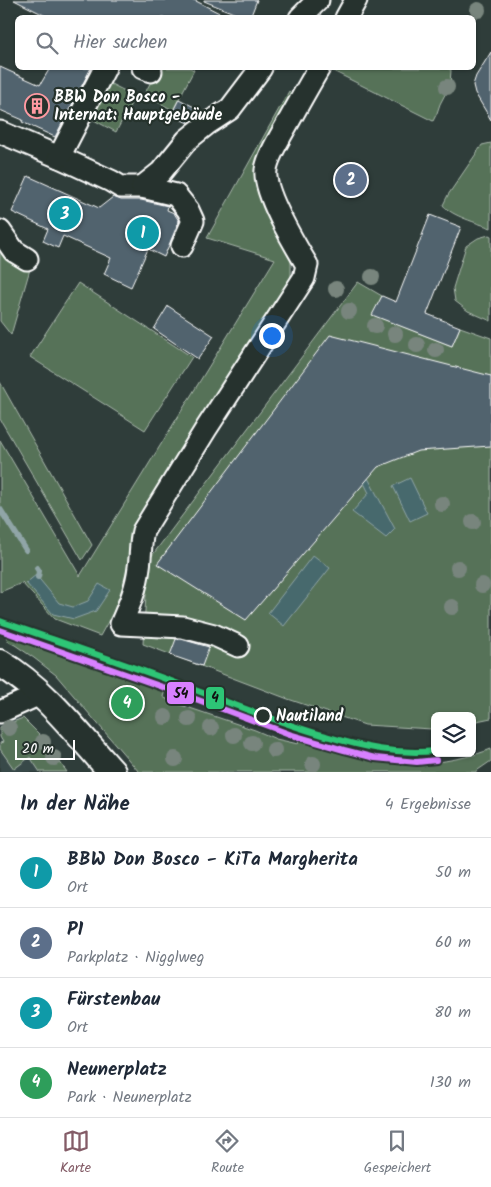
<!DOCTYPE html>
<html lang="de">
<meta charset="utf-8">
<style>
:root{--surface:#fff;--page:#f6f6f7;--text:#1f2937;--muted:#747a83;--line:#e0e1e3;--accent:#845c67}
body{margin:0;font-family:Kalam,sans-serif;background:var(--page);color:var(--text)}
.controls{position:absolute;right:15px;bottom:15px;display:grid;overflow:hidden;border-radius:8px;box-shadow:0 1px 4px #0004}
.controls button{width:45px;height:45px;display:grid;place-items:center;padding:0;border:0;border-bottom:1px solid var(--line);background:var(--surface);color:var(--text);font:25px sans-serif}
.scale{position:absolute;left:15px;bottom:12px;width:60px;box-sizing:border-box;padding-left:5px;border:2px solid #fff;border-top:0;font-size:14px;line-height:18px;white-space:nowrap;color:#fff;-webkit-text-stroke:4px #26332d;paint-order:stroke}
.you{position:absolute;left:271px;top:335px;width:18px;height:18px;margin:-12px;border:4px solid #fff;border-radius:50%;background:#1a73e8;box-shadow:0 0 0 8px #1a73e833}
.badge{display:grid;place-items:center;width:32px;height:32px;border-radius:50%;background:var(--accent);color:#fff;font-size:16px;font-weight:700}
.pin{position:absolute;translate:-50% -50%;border:2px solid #fff;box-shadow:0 1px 5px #0006}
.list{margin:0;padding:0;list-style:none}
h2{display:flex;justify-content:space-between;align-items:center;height:65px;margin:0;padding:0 20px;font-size:21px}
h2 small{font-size:16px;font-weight:400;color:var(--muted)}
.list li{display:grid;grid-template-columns:32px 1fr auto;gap:15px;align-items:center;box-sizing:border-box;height:70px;padding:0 20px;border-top:1px solid var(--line)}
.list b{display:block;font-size:19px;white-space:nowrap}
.list p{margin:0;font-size:16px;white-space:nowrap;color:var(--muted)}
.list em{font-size:16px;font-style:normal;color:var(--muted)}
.icon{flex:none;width:28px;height:28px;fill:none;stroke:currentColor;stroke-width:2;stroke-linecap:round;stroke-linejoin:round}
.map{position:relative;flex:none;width:491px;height:772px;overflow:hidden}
.search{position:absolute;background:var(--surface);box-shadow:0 1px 4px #0004;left:15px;right:15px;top:15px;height:55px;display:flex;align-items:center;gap:12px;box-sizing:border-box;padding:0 18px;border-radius:8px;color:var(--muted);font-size:19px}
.sheet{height:345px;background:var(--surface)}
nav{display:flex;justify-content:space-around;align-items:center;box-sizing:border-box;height:70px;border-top:1px solid var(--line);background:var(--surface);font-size:14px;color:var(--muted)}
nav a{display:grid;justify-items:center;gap:2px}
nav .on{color:var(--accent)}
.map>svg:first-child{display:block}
</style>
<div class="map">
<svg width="491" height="772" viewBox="0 0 491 772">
<rect width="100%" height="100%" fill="#2f3d3a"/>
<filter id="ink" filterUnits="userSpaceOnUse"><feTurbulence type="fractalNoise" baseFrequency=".02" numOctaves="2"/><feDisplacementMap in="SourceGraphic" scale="10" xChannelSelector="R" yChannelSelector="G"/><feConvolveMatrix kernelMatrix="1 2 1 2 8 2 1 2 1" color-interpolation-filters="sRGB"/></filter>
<g filter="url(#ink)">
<path fill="#39484a" d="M0,702L19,719L23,718L41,736L67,772H0Z"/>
<g fill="#567259" stroke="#aab8ac">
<path d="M158,68H190L194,70L173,110L144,95Z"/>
<path d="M335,68H447L451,70L450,85L440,104L437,113L433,121L333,71Z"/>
<path d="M107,82L135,96L116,132L88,117Z"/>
<path d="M289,91L294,95L259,188L291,260V278L186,453L131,580L100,636L55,619L22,583L0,592V440L80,576L275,259L207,238Z"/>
<path d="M491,143V228C478,223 451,216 443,205L448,195L482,145Z"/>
<path d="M489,235L491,236V321L468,311L455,301L453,288L466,246L478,238Z"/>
<path d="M0,250L4,255L30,269L11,335L0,321Z"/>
<path d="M358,282L382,296L373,315L452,346L460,327L491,338V718L472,722V716H435V729H432L365,725L288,699L143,644L148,561Z"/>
<path d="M78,283L192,357L145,430L30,357Z"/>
<path d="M0,382L92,545L82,560L0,419Z"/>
<path d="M7,635L16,637L165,690L163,697L172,702L255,730L276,739L298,744L301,736C339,749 378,764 420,765C426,765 433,763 439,762C457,759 474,756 491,749V761L475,772H139L56,675L34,658L15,645L9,642L6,637Z"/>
<path d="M23,718L41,736L67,772H40L30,757L14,769L0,749V743L3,742L0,737V727Z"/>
</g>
<g fill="#46696d" stroke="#90a5a7">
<path d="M368,478L395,529L386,538L352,512L369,493L364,483Z"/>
<path d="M410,478L427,513L410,521L393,486Z"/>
<path d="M313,555L330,568L284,626L268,613Z"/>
<path d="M36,575L59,603L73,607L88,601L99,584L110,590L96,611L74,619L53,614L26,583Z"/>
</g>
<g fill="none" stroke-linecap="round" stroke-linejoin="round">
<g stroke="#90a5a7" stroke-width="6">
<path d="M0,509L26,550"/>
<path d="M37,568L39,571L38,577"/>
</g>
</g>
<g fill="#51636e" stroke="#fff">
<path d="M14,0H194L229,18H50Z"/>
<path d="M204,0H257L250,18H246L204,1Z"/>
<path d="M491,52V120L475,93L473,85L476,76Z"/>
<path d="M0,67L40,85L50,68H91L55,137L22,122L23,120L0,110Z"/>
<path d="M179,99L196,108L188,123L171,115Z"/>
<path d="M28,176L99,208L113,197L121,200H141L168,206L167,210L174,213L179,221L164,257L148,249L131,287L104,274L111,258L63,236L58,248L43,241L48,229L12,212Z"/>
<path d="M430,215L461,227L427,314L460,327L452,346L372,315L382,296L396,302Z"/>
<path d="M168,306L214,336L198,359L154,329Z"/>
<path d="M330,335L491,376V446L418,451L378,467L246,620L157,564Z"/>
<path d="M176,639H181L209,647L202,666L170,655Z"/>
</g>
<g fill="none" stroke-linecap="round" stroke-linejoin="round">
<defs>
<g id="minor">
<path d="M300,18L318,0"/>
<path d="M346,18L356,0"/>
<path d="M143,68L151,71"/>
<path d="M0,132L59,157L111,181L121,187H142"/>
<path d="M59,157L105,68"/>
<path d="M0,231L14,251L27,259"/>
<path d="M182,246L193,221L188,210L176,195L142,187L161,172L187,140L207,124L230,109L261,68"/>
<path d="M238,646L214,635L183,627L121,624C129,606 137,587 139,567C141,555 140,543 143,531L206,429L304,278L307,265C295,245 263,192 266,170C267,159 276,144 281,135C294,112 306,90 319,68"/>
<path d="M0,712L40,694"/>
</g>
<path id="major" d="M0,663C45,690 77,733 112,772"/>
</defs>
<use href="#minor" stroke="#fff" stroke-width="25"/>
<use href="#major" stroke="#fff" stroke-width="30"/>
<use href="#minor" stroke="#26332d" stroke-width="21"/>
<use href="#major" stroke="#26332d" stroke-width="26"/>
<defs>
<path id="tram-1" d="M0,621C60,642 120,662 179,684C228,702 276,722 326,736C362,747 398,755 435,751"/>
<path id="tram-2" d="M0,630L174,691L292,735L344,750L375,758L417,762L436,760"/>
</defs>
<use href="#tram-1" stroke="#26332d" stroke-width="10"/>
<use href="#tram-2" stroke="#26332d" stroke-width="10"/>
<use href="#tram-1" stroke="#2dc576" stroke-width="6"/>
<use href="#tram-2" stroke="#d880ff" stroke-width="6"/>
</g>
<g fill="#78857d">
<circle cx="478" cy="10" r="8"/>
<circle cx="447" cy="87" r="8"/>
<circle cx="372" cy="277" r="8"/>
<circle cx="336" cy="289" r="8"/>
<circle cx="349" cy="311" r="8"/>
<circle cx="375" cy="326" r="8"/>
<circle cx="395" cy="334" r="8"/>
<circle cx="417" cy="345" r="8"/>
<circle cx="436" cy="350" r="8"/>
<circle cx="442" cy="504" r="8"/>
<circle cx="473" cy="522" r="8"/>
<circle cx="458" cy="568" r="8"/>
<circle cx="482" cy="585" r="8"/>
<circle cx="452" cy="607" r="8"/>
<circle cx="165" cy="717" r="8"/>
<circle cx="189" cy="719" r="8"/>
<circle cx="9" cy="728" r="8"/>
<circle cx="211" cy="728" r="8"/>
<circle cx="234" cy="735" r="8"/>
<circle cx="43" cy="742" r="8"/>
<circle cx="252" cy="743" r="8"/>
<circle cx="274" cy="750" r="8"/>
<circle cx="54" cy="758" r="8"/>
<circle cx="175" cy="759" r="8"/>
<circle cx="313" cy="764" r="8"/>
</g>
</g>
<defs>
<symbol id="building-ring" viewBox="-11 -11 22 22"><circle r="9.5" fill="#26332d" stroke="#ff9aa2" stroke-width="1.5"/><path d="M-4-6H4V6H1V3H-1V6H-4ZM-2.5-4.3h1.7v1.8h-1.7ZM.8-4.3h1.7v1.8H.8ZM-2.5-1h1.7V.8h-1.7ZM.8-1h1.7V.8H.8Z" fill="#ff9aa2"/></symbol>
</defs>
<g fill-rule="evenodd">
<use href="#building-ring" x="23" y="92" width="28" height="28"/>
</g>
<circle fill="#26332d" stroke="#fff" stroke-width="2.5" cx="263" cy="716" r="8"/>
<g text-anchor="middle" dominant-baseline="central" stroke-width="4.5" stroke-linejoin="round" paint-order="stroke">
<g font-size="16" font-weight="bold" fill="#fff" stroke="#26332d" text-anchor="start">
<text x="54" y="97">BBW Don Bosco -<tspan x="54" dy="18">Internat: Hauptgebäude</tspan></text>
</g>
<g font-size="16" font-weight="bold" fill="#fff" stroke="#26332d" text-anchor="start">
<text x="276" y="716">Nautiland</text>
</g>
</g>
<g stroke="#26332d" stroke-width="2">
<rect x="166" y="681" width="29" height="24" rx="5" fill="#d880ff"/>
<rect x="205" y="686" width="20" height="24" rx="5" fill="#2dc576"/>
</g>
<g font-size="14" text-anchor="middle" font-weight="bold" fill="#111">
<text x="181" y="698">54</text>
<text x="215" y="702">4</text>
</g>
</svg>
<div class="controls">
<button><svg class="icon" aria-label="layers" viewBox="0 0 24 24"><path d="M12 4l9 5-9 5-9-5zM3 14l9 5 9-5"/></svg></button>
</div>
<div class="scale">20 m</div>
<div class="you"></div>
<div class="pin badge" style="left:143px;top:233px;background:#0f9aa8">1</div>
<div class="pin badge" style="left:351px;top:180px;background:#5c6f8a">2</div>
<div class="pin badge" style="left:65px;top:214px;background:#0f9aa8">3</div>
<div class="pin badge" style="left:127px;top:703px;background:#2e9e5b">4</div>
<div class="search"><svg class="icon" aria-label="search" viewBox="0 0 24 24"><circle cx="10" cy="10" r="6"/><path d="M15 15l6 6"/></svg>Hier suchen</div>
</div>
<section class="sheet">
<h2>In der Nähe<small>4 Ergebnisse</small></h2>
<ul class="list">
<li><span class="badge" style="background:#0f9aa8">1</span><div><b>BBW Don Bosco - KiTa Margherita</b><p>Ort</p></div><em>50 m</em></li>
<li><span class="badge" style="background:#5c6f8a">2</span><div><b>P1</b><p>Parkplatz · Nigglweg</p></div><em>60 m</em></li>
<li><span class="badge" style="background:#0f9aa8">3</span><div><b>Fürstenbau</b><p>Ort</p></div><em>80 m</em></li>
<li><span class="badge" style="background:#2e9e5b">4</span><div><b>Neunerplatz</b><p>Park · Neunerplatz</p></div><em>130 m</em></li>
</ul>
</section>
<nav>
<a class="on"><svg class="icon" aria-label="map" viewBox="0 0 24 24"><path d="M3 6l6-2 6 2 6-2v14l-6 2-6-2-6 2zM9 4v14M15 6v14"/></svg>Karte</a>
<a><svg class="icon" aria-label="directions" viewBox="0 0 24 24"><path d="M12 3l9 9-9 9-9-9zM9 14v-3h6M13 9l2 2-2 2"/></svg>Route</a>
<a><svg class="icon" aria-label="saved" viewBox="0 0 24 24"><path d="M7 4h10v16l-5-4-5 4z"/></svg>Gespeichert</a>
</nav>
